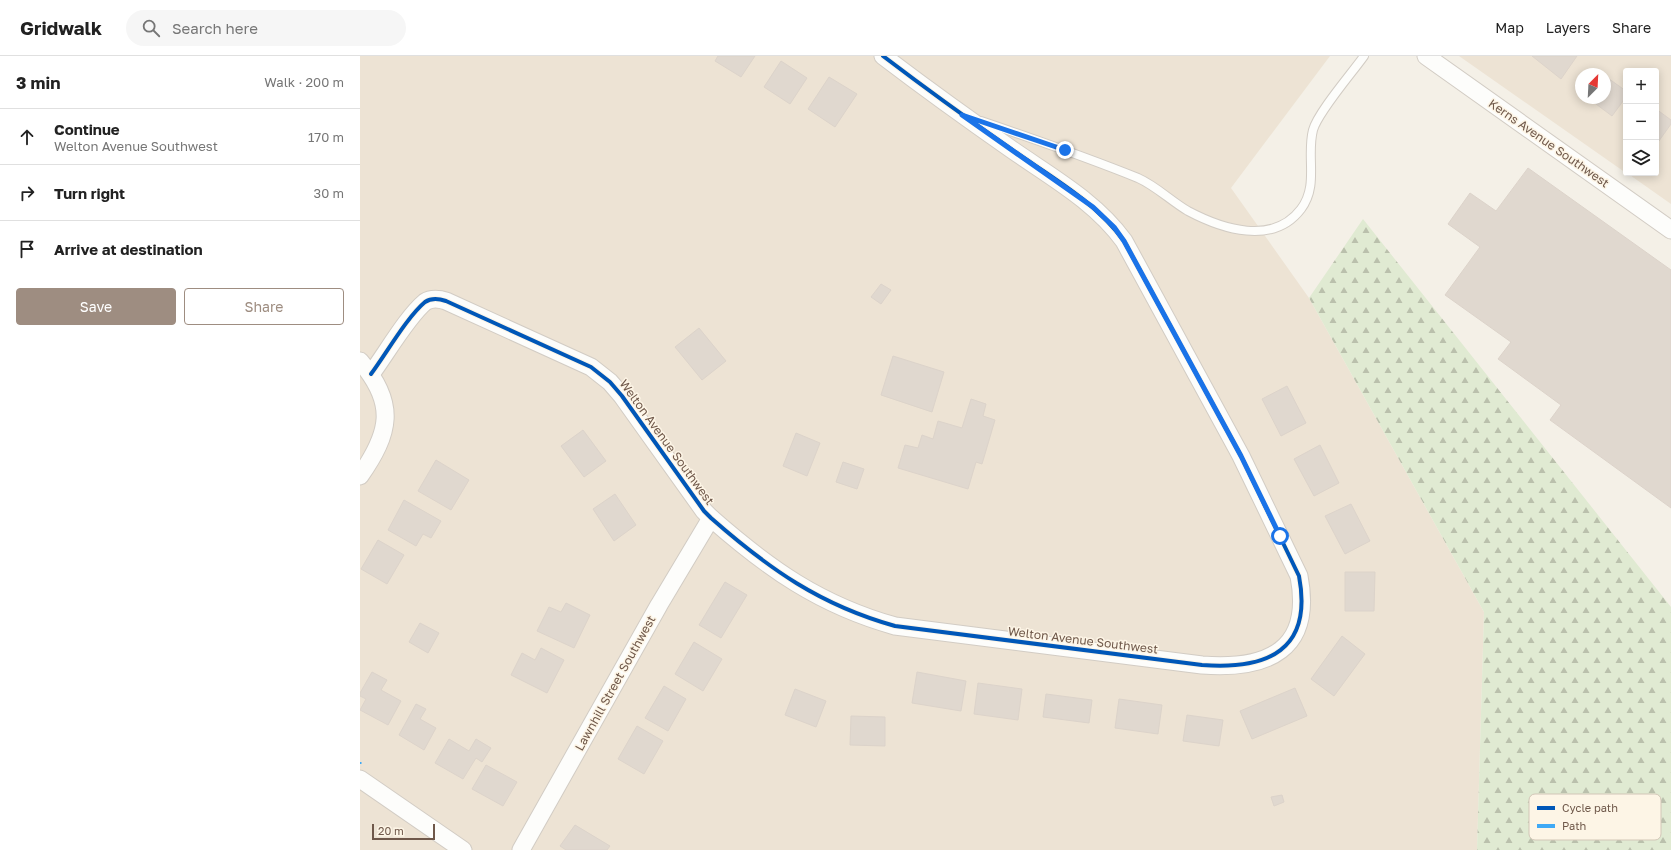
<!DOCTYPE html>
<meta charset="utf-8">
<style>
:root{--surface:#fff;--page:#f6f6f6;--text:#222;--muted:#767676;--line:#e0e0e0;--accent:#9e8d81}
body{margin:0;font-family:"Golos Text",sans-serif;background:var(--page);color:var(--text)}
.controls{position:absolute;right:12px;top:12px;display:grid;overflow:hidden;border-radius:4px;box-shadow:0 2px 10px #0003}
.controls button{width:36px;height:36px;display:grid;place-items:center;padding:0;border:0;border-bottom:1px solid var(--line);background:var(--surface);color:var(--text);font:20px sans-serif}
.compass{position:absolute;left:1215px;top:12px;width:36px;height:36px;border-radius:50%;background:var(--surface);box-shadow:0 2px 10px #0003;rotate:24deg}
.scale{position:absolute;left:12px;bottom:10px;width:63px;box-sizing:border-box;padding-left:4px;border:2px solid #6f584a;border-top:0;font-size:11px;line-height:14px;white-space:nowrap;color:#6f584a;-webkit-text-stroke:3px #fdf5e6;paint-order:stroke}
.stop{position:absolute;width:12px;height:12px;margin:-9px;border:3px solid #1a73e8;border-radius:50%;background:#fff}
.stop.end{background:#1a73e8;border-color:#fff;box-shadow:0 1px 4px #0008}
.list{margin:0;padding:0;list-style:none}
h2{display:flex;justify-content:space-between;align-items:center;height:52px;margin:0;padding:0 16px;font-size:17px}
h2 small{font-size:13px;font-weight:400;color:var(--muted)}
.list li{display:grid;grid-template-columns:26px 1fr auto;gap:12px;align-items:center;box-sizing:border-box;height:56px;padding:0 16px;border-top:1px solid var(--line)}
.list b{display:block;font-size:15px;white-space:nowrap}
.list p{margin:0;font-size:13px;white-space:nowrap;color:var(--muted)}
.list em{font-size:13px;font-style:normal;color:var(--muted)}
.actions{display:flex;gap:8px;padding:12px 16px}
.actions a{flex:1;padding:9px 0;border:1px solid var(--accent);border-radius:4px;text-align:center;font-size:14px;color:var(--accent)}
.actions .main{background:var(--accent);color:#fff}
.icon{flex:none;width:22px;height:22px;fill:none;stroke:currentColor;stroke-width:2;stroke-linecap:round;stroke-linejoin:round}
.map{position:relative;flex:none;width:1311px;height:794px;overflow:hidden}
header{display:flex;align-items:center;gap:24px;box-sizing:border-box;height:56px;padding:0 20px;background:var(--surface);border-bottom:1px solid var(--line)}
header strong{font-size:19px}
nav{display:flex;gap:22px;margin-inline-start:auto;font-size:14px}
.search{width:280px;height:36px;background:var(--page);display:flex;align-items:center;gap:10px;box-sizing:border-box;padding:0 14px;border-radius:22px;color:var(--muted);font-size:15px}
main{display:flex}
aside{flex:1;background:var(--surface)}
.map>svg:first-child{display:block}
</style>
<header>
<strong>Gridwalk</strong>
<div class="search"><svg class="icon" aria-label="search" viewBox="0 0 24 24"><circle cx="10" cy="10" r="6"/><path d="M15 15l6 6"/></svg>Search here</div>
<nav><a>Map</a><a>Layers</a><a>Share</a></nav>
</header>
<main>
<aside>
<h2>3 min<small>Walk · 200 m</small></h2>
<ul class="list">
<li><svg class="icon" aria-label="ahead" viewBox="0 0 24 24"><path d="M12 20V5M6 11l6-6 6 6"/></svg><div><b>Continue</b><p>Welton Avenue Southwest</p></div><em>170 m</em></li>
<li><svg class="icon" aria-label="right" viewBox="0 0 24 24"><path d="M7 20v-9h11M14 6l5 5-5 5"/></svg><div><b>Turn right</b></div><em>30 m</em></li>
<li><svg class="icon" aria-label="arrive" viewBox="0 0 24 24"><path d="M6 21V4h12l-3 4 3 4H6"/></svg><div><b>Arrive at destination</b></div></li>
</ul>
<div class="actions"><a class="main">Save</a><a>Share</a></div>
</aside>
<div class="map">
<svg width="1311" height="794" viewBox="0 0 1311 794">
<defs>
<pattern id="forest-firs" width="22" height="20" patternUnits="userSpaceOnUse"><rect width="22" height="20" fill="#e0ead2"/><path d="M5 1l3.5 6h-7zM16 11l3.5 6h-7z" fill="#bac0ac"/></pattern>
</defs>
<rect width="100%" height="100%" fill="#f4f0e7"/>
<g fill="#ede3d4" fill-rule="evenodd">
<path d="M0,0H970L871,132L949,242L1124,556L1117,794H0Z"/>
<path d="M1099,0H1311V148L1267,117H1296V15H1266V117ZM1221,18H1245V42H1221Z"/>
</g>
<path fill="url(#forest-firs)" d="M1003,163L1311,551V794H1117L1124,556L949,242Z"/>
<g fill="#e0d8cf" stroke="#dcd3ca">
<path d="M358,0H395L381,21L355,5Z"/>
<path d="M1172,0H1217L1201,23Z"/>
<path d="M421,5L447,22L430,48L404,31Z"/>
<path d="M1245,20L1266,35V41L1252,60L1228,42H1245Z"/>
<path d="M469,21L497,38L475,71L448,53Z"/>
<path d="M1296,53L1311,64V68L1296,89Z"/>
<path d="M1168,112L1311,214V452L1190,364L1201,349L1138,303L1151,286L1085,239L1120,191L1088,168L1110,137L1136,155Z"/>
<path d="M521,228L531,234L521,248L511,241Z"/>
<path d="M339,272L366,305L342,324L315,291Z"/>
<path d="M533,300L584,316L572,356L521,339Z"/>
<path d="M927,330L946,367L921,380L902,343Z"/>
<path d="M611,343L626,348L623,360L635,364L622,408L616,406L608,433L538,412L545,389L558,392L562,379L573,383L578,365L602,372Z"/>
<path d="M223,374L246,405L224,421L201,390Z"/>
<path d="M436,377L460,387L447,420L423,410Z"/>
<path d="M960,389L979,427L954,440L934,403Z"/>
<path d="M76,404L109,424L91,454L58,435Z"/>
<path d="M483,406L504,413L497,433L476,426Z"/>
<path d="M255,438L276,469L254,485L233,453Z"/>
<path d="M44,444L81,465L71,482L63,478L56,490L28,474Z"/>
<path d="M991,448L1010,485L985,498L965,460Z"/>
<path d="M18,484L44,499L27,528L1,513Z"/>
<path d="M985,516H1015L1014,555H985Z"/>
<path d="M365,526L387,539L361,582L339,569Z"/>
<path d="M206,547L230,559L214,592L177,575L189,551L201,556Z"/>
<path d="M60,567L79,577L68,597L49,586Z"/>
<path d="M982,580L1005,598L974,640L951,623Z"/>
<path d="M334,586L362,603L343,635L315,618Z"/>
<path d="M181,592L204,604L187,637L151,619L162,597L175,604Z"/>
<path d="M12,616L27,624L21,634L41,645L28,669L0,654L6,643L0,640V637Z"/>
<path d="M557,616L606,625L601,655L552,647Z"/>
<path d="M618,627L662,633L658,664L614,658Z"/>
<path d="M304,630L326,643L308,675L285,662Z"/>
<path d="M935,632L947,660L892,683L880,655Z"/>
<path d="M435,633L466,645L456,671L425,659Z"/>
<path d="M686,638L732,644L729,667L683,661Z"/>
<path d="M759,643L802,649L798,678L755,672Z"/>
<path d="M56,648L66,653L60,663L76,672L64,694L39,679Z"/>
<path d="M827,659L863,664L859,690L823,685Z"/>
<path d="M491,660L525,661V690L490,689Z"/>
<path d="M277,670L303,685L284,718L258,703Z"/>
<path d="M89,683L109,695L116,683L131,692L122,706L116,702L103,723L75,707Z"/>
<path d="M126,709L157,726L143,750L112,733Z"/>
<path d="M922,739L924,746L914,750L911,741Z"/>
<path d="M215,769L250,790L247,794H206L200,790Z"/>
</g>
<g fill="none" stroke-linecap="round" stroke-linejoin="round">
<defs>
<path id="service" d="M621,65C674,83 726,101 778,122C796,130 811,145 828,155C862,173 913,190 941,153C959,129 946,101 953,74C958,56 992,17 1004,0"/>
<g id="minor">
<path d="M1066,0L1311,174"/>
<path d="M0,305C37,348 30,377 0,420"/>
<path d="M11,318C26,298 47,261 65,246C71,242 80,243 86,245L231,311L250,326L262,340L344,455L351,462C409,513 460,549 535,570L842,609C908,614 953,594 939,520L881,400L764,185C735,145 691,121 651,93C608,63 565,32 523,0"/>
<path d="M0,723L103,794"/>
<path d="M161,794L299,549L351,462"/>
</g>
</defs>
<use href="#service" stroke="#d2ccc4" stroke-width="10"/>
<use href="#minor" stroke="#d2ccc4" stroke-width="19"/>
<use href="#service" stroke="#fdfdfb" stroke-width="8"/>
<use href="#minor" stroke="#fdfdfb" stroke-width="17"/>
<path stroke="#3fa9f5" stroke-width="3" stroke-dasharray="6 3" stroke-linecap="butt" d="M0,706V708"/>
<defs>
<path id="cycleway" d="M11,318C26,298 47,261 65,246C71,242 80,243 86,245L231,311L250,326L262,340L344,455L351,462C409,513 460,549 535,570L842,609C908,614 953,594 939,520L881,400L764,185C735,145 691,121 651,93C608,63 565,32 523,0"/>
</defs>
<use href="#cycleway" stroke="#fdf5e6" stroke-width="6"/>
<use href="#cycleway" stroke="#0057b8" stroke-width="4"/>
</g>
<g fill="none" stroke-linecap="round" stroke-linejoin="round">
<path stroke="#1a73e8" stroke-width="5" d="M705,94L602,59L733,151L754,171L764,185L881,400L920,480"/>
</g>
<g text-anchor="middle" dominant-baseline="central" stroke-width="3" stroke-linejoin="round" paint-order="stroke">
<g font-size="12" fill="#6f584a" stroke="#fdf5e6">
<text transform="translate(1189 87) rotate(35)">Kerns Avenue Southwest</text>
<text transform="translate(307 386) rotate(54)">Welton Avenue Southwest</text>
<text transform="translate(723 584) rotate(7)">Welton Avenue Southwest</text>
<text transform="translate(255 627) rotate(-61)">Lawnhill Street Southwest</text>
</g>
</g>
<rect x="1169" y="738" width="132" height="46" rx="6" fill="#fdf5e6" stroke="#d2c6b7" stroke-width="1"/>
<rect x="1177" y="750" width="18" height="4" fill="#0057b8"/>
<rect x="1177" y="768" width="18" height="4" fill="#3fa9f5"/>
<g font-size="11" fill="#6f584a">
<text x="1202" y="756">Cycle path</text>
<text x="1202" y="774">Path</text>
</g>
</svg>
<div class="controls">
<button>+</button>
<button>−</button>
<button><svg class="icon" aria-label="layers" viewBox="0 0 24 24"><path d="M12 4l9 5-9 5-9-5zM3 14l9 5 9-5"/></svg></button>
</div>
<svg class="compass" viewBox="-18 -18 36 36"><path d="M0-13l5 13h-10z" fill="#e53935"/><path d="M0 13l5-13h-10z" fill="#767676"/></svg>
<div class="scale">20 m</div>
<div class="stop" style="left:920px;top:480px"></div>
<div class="stop end" style="left:705px;top:94px"></div>
</div>
</main>
